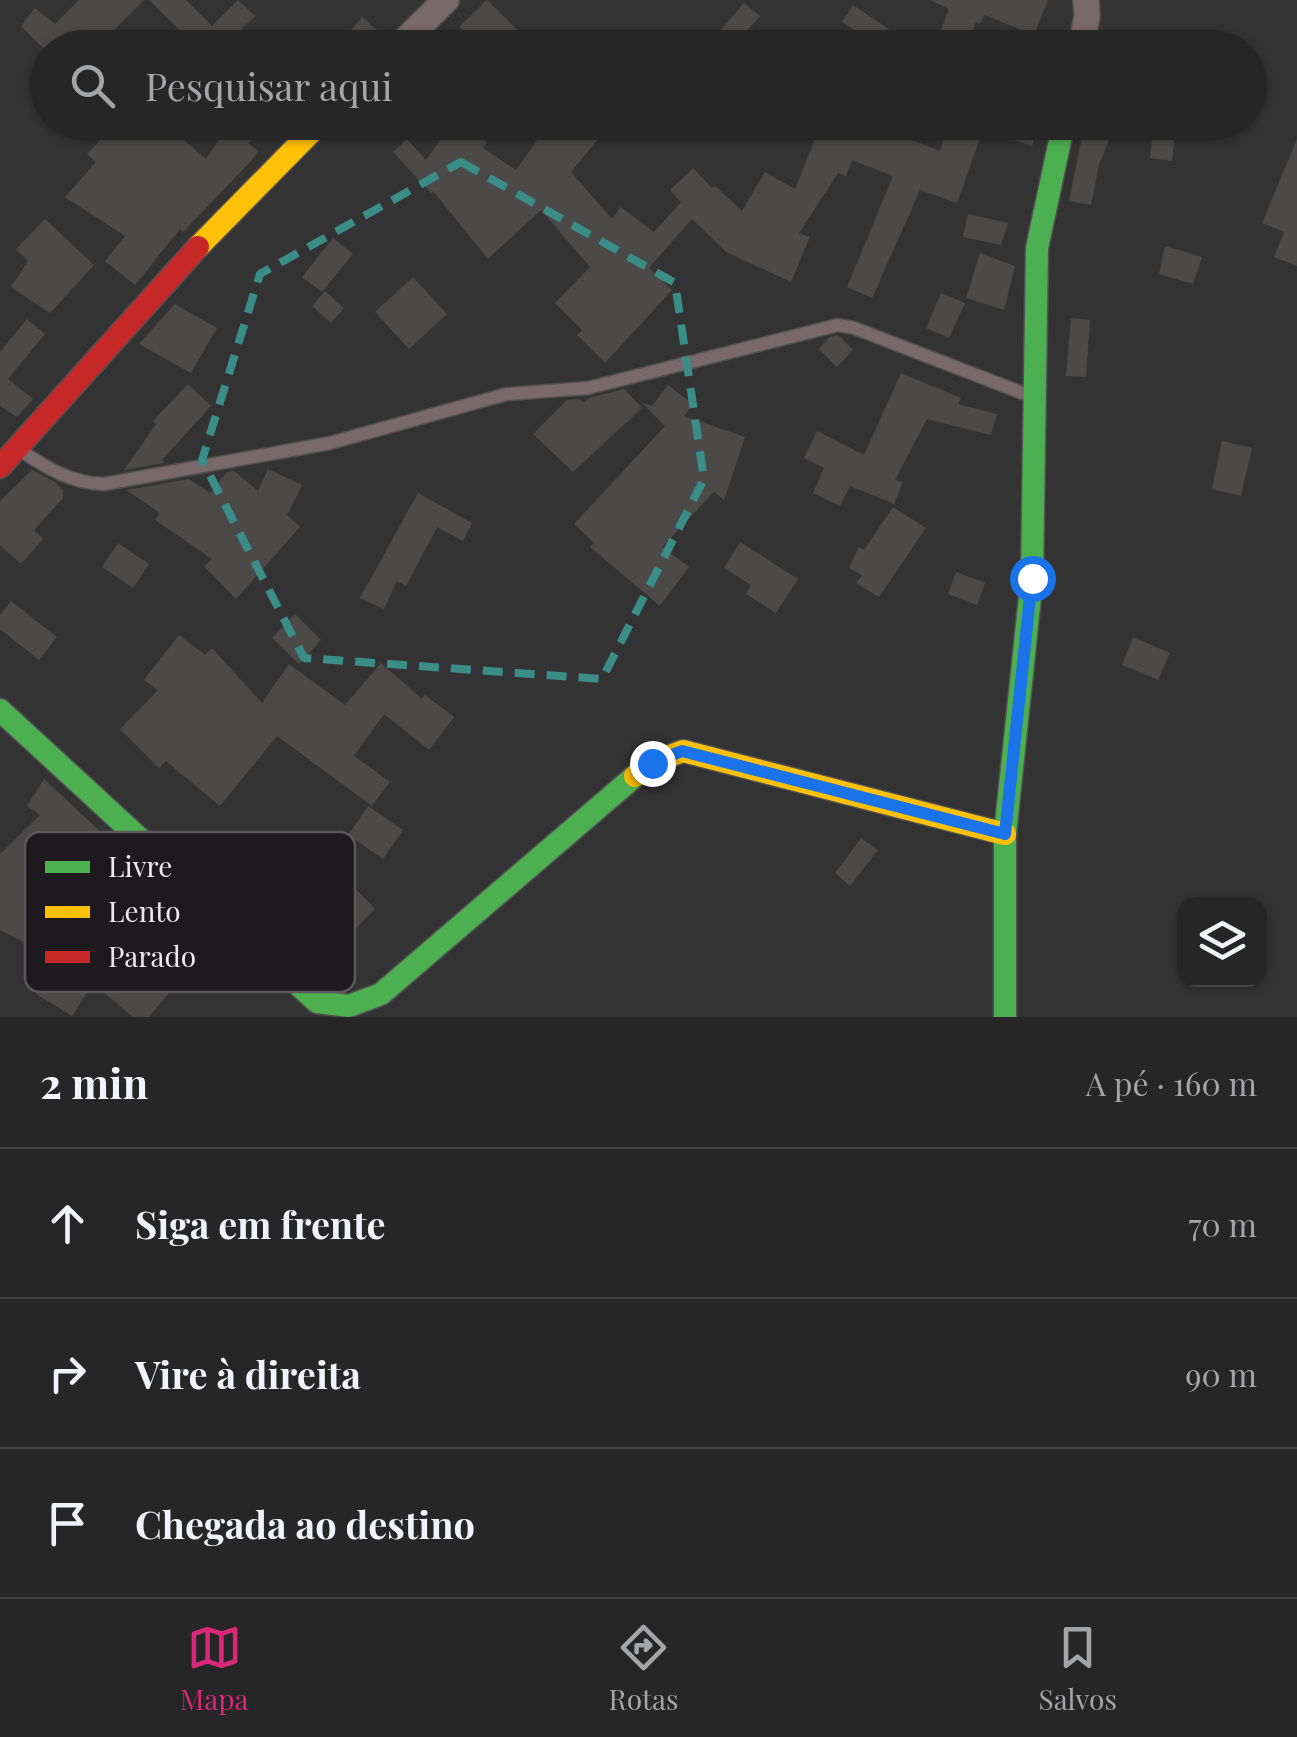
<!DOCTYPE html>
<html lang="pt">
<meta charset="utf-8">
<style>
:root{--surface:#272627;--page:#2f2e2f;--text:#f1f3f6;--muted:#a4a5a7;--line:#434344;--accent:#db2777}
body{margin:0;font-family:"Playfair Display",serif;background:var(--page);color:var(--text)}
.controls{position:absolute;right:30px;bottom:30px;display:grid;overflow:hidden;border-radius:20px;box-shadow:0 2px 8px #0004}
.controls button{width:90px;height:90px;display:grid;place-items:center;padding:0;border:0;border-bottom:2px solid var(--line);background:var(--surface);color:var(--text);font:50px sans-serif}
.stop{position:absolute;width:30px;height:30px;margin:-22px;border:8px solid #1a73e8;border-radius:50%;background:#fff}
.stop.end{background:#1a73e8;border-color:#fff;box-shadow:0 2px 10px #0008}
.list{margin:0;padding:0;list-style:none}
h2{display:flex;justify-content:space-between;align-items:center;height:130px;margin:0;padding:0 40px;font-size:42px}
h2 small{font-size:32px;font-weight:400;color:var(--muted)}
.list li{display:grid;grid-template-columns:65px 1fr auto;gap:30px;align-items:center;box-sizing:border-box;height:150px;padding:0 40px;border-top:2px solid var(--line)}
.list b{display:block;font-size:38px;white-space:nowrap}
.list em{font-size:32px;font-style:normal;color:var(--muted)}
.icon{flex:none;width:55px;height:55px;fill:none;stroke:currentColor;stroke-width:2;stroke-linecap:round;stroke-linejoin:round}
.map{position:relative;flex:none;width:1297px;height:1017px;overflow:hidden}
.search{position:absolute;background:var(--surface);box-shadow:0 2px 8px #0004;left:30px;right:30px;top:30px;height:110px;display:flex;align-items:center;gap:25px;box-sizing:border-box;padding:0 35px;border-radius:55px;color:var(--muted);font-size:38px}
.sheet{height:580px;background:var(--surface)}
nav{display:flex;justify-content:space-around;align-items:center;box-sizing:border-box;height:140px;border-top:2px solid var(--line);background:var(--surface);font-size:28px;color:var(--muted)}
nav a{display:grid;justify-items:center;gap:5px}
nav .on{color:var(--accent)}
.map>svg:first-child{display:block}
</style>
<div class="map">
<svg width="1297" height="1017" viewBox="0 0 1297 1017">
<rect width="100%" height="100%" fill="#343334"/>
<g fill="#4b4a49">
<path d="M79,0H144L96,48H43L21,26L35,8L55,24Z"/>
<path d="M149,0H186L212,26L238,0L255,16L228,42L234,48H190L194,44Z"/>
<path d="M487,0L536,48H480L459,27Z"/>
<path d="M930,0H1048L1034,35L984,15L980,24L976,22L966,48H934L949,9Z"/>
<path d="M744,3L760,16L732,48L717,34Z"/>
<path d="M853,5L889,29L878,45L842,22Z"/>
<path d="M362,17L385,37L381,48H336Z"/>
<path d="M117,122H163L206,159L231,122H269L248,143L258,151L251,161L183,232L180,229L135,285L105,261L125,236L65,197L96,162L87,154Z"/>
<path d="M452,122H459L487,142L483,148L516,170L550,122H612L571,172L612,219L621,207L654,232L681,202L670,190L693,168L712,188L715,186L742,211L765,172L795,189L822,122H866L940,151L949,122H1040L1032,146L983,130L957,203L920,190L872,298L847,287L893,176L852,160L846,176L838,173L799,233L810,237L791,282L726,252L692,219L649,268L672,290L605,363L577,335L582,330L555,303L590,267L541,210L488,259L433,191L431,193L393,152L407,139L426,160Z"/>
<path d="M1085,122H1116L1099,165L1091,205L1069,201Z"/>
<path d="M1153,129L1175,132L1172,161L1150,158Z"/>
<path d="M1297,139V266L1274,257L1284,232L1262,223Z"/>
<path d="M968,214L1008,223L1001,245L963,237Z"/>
<path d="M45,219L94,265L50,313L11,287L28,261L16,249Z"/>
<path d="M333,238L353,254L322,292L302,277Z"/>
<path d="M1165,246L1202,257L1193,284L1159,274Z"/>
<path d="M980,253L1015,266L1004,310L966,298Z"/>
<path d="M413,277L447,314L409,349L375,312Z"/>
<path d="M325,291L344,308L331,323L312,306Z"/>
<path d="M941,293L965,303L949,338L926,328Z"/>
<path d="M175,304L217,328L191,373L139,344Z"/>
<path d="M1071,318L1090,320L1086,377L1066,376Z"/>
<path d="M27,319L45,334L8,379L33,399L17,417L0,406V352Z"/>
<path d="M838,335L853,350L837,367L819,349L830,337Z"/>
<path d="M901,373L961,398L958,404L997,414L991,435L927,419L895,480L903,482L894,504L850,486L840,506L813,493L824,468L804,458L817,431L864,455Z"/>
<path d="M188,384L211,406L162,460L165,463L124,470L156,424L153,421Z"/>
<path d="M668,385L693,404L684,416L745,437L724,500L714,492L662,547L689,567L660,606L590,547L594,543L574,524L665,426L641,402L652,406Z"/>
<path d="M624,389L642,408L573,472L533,434L567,400L579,399L584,403L589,398Z"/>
<path d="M1222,441L1252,448L1241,496L1212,489Z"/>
<path d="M268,469L302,485L287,515L300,527L236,599L204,566L212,559L155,520L160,513L126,490L189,479L210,493L227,472L234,471L258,491Z"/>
<path d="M32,470L55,482L63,490V498L34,530L43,539L21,564L0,545V501Z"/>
<path d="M418,493L472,523L463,541L437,527L406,586L397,581L384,609L360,598Z"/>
<path d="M893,507L926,528L879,597L856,583L862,575L849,568L859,547L864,550Z"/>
<path d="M740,542L798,579L776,613L746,594L751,585L724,568Z"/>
<path d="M118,543L149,564L133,588L102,567Z"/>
<path d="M956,572L985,583L977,605L948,594Z"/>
<path d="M11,601L57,637L39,660L0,629V615Z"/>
<path d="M295,614L321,640L299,664L272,638Z"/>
<path d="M179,635L205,655L212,648L262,703L289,664L345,705L381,663L422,699L425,695L454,717L429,750L384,714L354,756L390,782L372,806L277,736L220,806L166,761L159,768L120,729L158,690L144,680Z"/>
<path d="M1133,637L1170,653L1158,680L1122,665Z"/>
<path d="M44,779L117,847L109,858L92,845L56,905L46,900L26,943L0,930V854L40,815L27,806Z"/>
<path d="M368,806L403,830L383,859L348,835Z"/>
<path d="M861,838L878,850L850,886L835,873Z"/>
<path d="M343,876L375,909L353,931L320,899Z"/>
<path d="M77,938L128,970L143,952L178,982L149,1017H133L93,983L72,1016L36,994L60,955L65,958Z"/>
</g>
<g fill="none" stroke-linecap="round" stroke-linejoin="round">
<defs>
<path id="lane" d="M18,449C46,467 69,483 104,484L330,443L507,394L588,388L838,325L854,328L1033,397"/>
<g id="street">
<path d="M397,48L446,0"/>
<path d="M1081,48L1087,16L1086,0"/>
</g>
<g id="fast">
<path d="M0,710L317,1002L349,1006L381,994L635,776"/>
<path d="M1005,1017V834L1032,578L1037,248L1064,122"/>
</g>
<g id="slow">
<path d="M198,247L321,122"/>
<path d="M635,776L651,763L683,751L1005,834"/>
</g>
<path id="jam" d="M0,467L198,247"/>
</defs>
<use href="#lane" stroke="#515051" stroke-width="15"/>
<use href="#street" stroke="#515051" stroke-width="28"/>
<use href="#fast" stroke="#515051" stroke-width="25"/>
<use href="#slow" stroke="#515051" stroke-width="25"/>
<use href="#jam" stroke="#515051" stroke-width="25"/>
<use href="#lane" stroke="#7a696c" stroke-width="12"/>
<use href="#street" stroke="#7a696c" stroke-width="25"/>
<use href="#fast" stroke="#4caf50" stroke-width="22"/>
<use href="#slow" stroke="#ffc107" stroke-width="22"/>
<use href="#jam" stroke="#c62828" stroke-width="22"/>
</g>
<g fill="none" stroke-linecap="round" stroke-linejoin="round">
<path stroke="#1a73e8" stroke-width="12" d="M652,763L682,751L1005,834L1032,578"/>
</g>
<path fill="none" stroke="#3b8d87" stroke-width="8" stroke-dasharray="20 12" stroke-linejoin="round" d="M461,162L675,283L704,479L602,679L304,658L202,460L260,274Z"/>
<rect x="25" y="832" width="330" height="160" rx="15" fill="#1c1a1c" stroke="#5a585a" stroke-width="2.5"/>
<rect x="45" y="861" width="45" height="12" fill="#4caf50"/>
<rect x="45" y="906" width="45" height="12" fill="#ffc107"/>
<rect x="45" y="951" width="45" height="12" fill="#c62828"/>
<g font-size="28" fill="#ebe9eb">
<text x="108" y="877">Livre</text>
<text x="108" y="922">Lento</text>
<text x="108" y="967">Parado</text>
</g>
</svg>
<div class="controls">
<button><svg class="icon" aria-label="layers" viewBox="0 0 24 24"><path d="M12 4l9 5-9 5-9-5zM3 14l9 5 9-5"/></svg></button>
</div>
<div class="stop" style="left:1032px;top:578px"></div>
<div class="stop end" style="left:652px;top:763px"></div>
<div class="search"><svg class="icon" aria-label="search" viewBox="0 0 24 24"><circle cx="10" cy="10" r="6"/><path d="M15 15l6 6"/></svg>Pesquisar aqui</div>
</div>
<section class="sheet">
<h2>2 min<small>A pé · 160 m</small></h2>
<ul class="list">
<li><svg class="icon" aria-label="ahead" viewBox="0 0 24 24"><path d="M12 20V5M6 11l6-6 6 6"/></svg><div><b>Siga em frente</b></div><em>70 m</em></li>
<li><svg class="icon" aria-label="right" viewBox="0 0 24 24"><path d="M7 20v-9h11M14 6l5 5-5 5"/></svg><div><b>Vire à direita</b></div><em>90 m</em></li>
<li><svg class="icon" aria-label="arrive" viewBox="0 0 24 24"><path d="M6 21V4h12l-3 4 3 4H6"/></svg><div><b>Chegada ao destino</b></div></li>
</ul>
</section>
<nav>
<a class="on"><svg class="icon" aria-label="map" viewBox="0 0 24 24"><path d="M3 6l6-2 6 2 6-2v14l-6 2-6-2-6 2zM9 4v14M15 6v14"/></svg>Mapa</a>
<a><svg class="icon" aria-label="directions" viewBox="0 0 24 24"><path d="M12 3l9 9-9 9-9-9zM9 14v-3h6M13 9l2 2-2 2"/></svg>Rotas</a>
<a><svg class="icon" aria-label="saved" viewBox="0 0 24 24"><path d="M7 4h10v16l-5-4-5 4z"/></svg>Salvos</a>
</nav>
